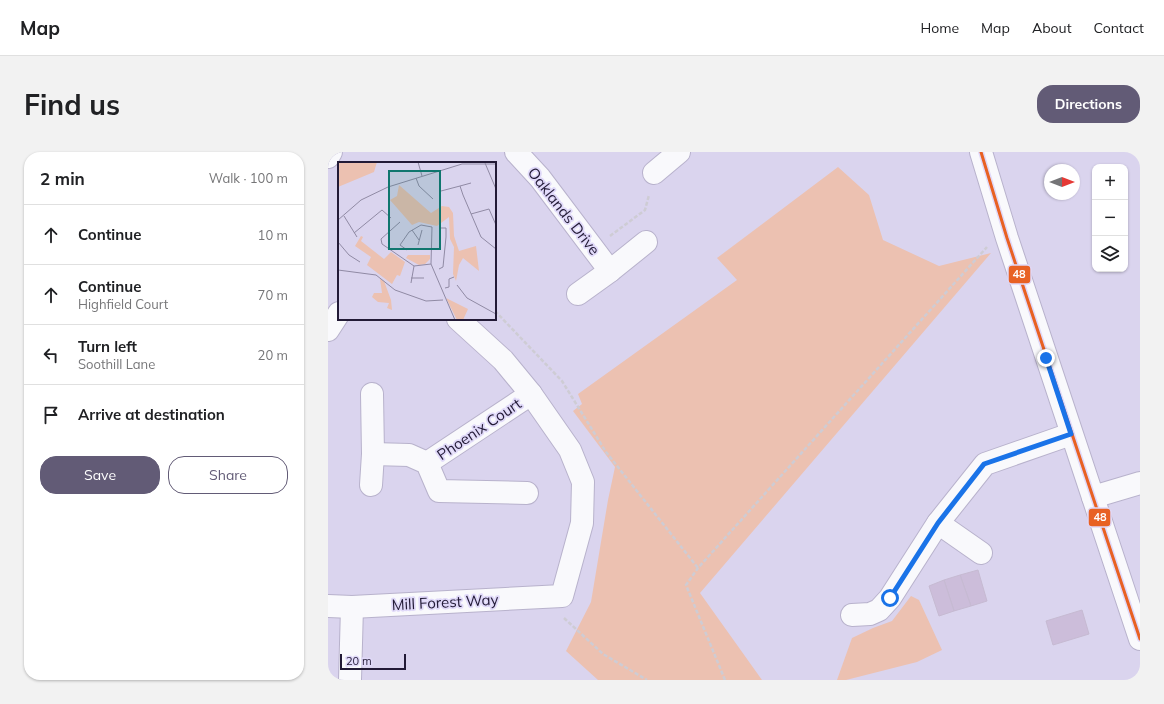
<!DOCTYPE html>
<meta charset="utf-8">
<style>
:root{--surface:#fff;--page:#f2f2f2;--text:#202124;--muted:#757577;--line:#e0e0e0;--accent:#625b76}
body{margin:0;font-family:Mulish,sans-serif;background:var(--page);color:var(--text)}
.controls{position:absolute;right:12px;top:12px;display:grid;overflow:hidden;border-radius:8px;box-shadow:0 1px 3px #0004}
.controls button{width:36px;height:36px;display:grid;place-items:center;padding:0;border:0;border-bottom:1px solid var(--line);background:var(--surface);color:var(--text);font:20px sans-serif}
.compass{position:absolute;left:716px;top:12px;width:36px;height:36px;border-radius:50%;background:var(--surface);box-shadow:0 1px 3px #0004;rotate:90deg}
.scale{position:absolute;left:12px;bottom:10px;width:66px;box-sizing:border-box;padding-left:4px;border:2px solid #221a36;border-top:0;font-size:11px;line-height:14px;white-space:nowrap;color:#221a36;-webkit-text-stroke:3px #e0d9f9;paint-order:stroke}
.stop{position:absolute;width:12px;height:12px;margin:-9px;border:3px solid #1a73e8;border-radius:50%;background:#fff}
.stop.end{background:#1a73e8;border-color:#fff;box-shadow:0 1px 4px #0008}
.list{margin:0;padding:0;list-style:none}
h2{display:flex;justify-content:space-between;align-items:center;height:52px;margin:0;padding:0 16px;font-size:17px}
h2 small{font-size:13px;font-weight:400;color:var(--muted)}
.list li{display:grid;grid-template-columns:26px 1fr auto;gap:12px;align-items:center;box-sizing:border-box;height:60px;padding:0 16px;border-top:1px solid var(--line)}
.list b{display:block;font-size:15px;white-space:nowrap}
.list p{margin:0;font-size:13px;white-space:nowrap;color:var(--muted)}
.list em{font-size:13px;font-style:normal;color:var(--muted)}
.actions{display:flex;gap:8px;padding:12px 16px}
.actions a{flex:1;padding:9px 0;border:1px solid var(--accent);border-radius:16px;text-align:center;font-size:14px;color:var(--accent)}
.actions .main{background:var(--accent);color:#fff}
.icon{flex:none;width:22px;height:22px;fill:none;stroke:currentColor;stroke-width:2;stroke-linecap:round;stroke-linejoin:round}
.map{position:relative;flex:none;width:812px;height:528px;overflow:hidden;border-radius:16px}
header{display:flex;align-items:center;gap:24px;box-sizing:border-box;height:56px;padding:0 20px;background:var(--surface);border-bottom:1px solid var(--line)}
header strong{font-size:19px}
nav{display:flex;gap:22px;margin-inline-start:auto;font-size:14px}
.intro{display:flex;align-items:center;justify-content:space-between;box-sizing:border-box;height:96px;padding:0 24px}
h1{margin:0;font-size:28px}
.button{padding:10px 18px;border-radius:16px;background:var(--accent);color:#fff;font-size:14px;font-weight:700}
main{display:flex;gap:24px;padding:0 24px}
aside{flex:1;background:var(--surface);border-radius:16px;box-shadow:0 1px 3px #0004}
.map>svg:first-child{display:block}
</style>
<header>
<strong>Map</strong>
<nav><a>Home</a><a>Map</a><a>About</a><a>Contact</a></nav>
</header>
<div class="intro"><h1>Find us</h1><a class="button">Directions</a></div>
<main>
<aside>
<h2>2 min<small>Walk · 100 m</small></h2>
<ul class="list">
<li><svg class="icon" aria-label="ahead" viewBox="0 0 24 24"><path d="M12 20V5M6 11l6-6 6 6"/></svg><div><b>Continue</b></div><em>10 m</em></li>
<li><svg class="icon" aria-label="ahead" viewBox="0 0 24 24"><path d="M12 20V5M6 11l6-6 6 6"/></svg><div><b>Continue</b><p>Highfield Court</p></div><em>70 m</em></li>
<li><svg class="icon" aria-label="left" viewBox="0 0 24 24"><path d="M17 20v-9H6M10 6l-5 5 5 5"/></svg><div><b>Turn left</b><p>Soothill Lane</p></div><em>20 m</em></li>
<li><svg class="icon" aria-label="arrive" viewBox="0 0 24 24"><path d="M6 21V4h12l-3 4 3 4H6"/></svg><div><b>Arrive at destination</b></div></li>
</ul>
<div class="actions"><a class="main">Save</a><a>Share</a></div>
</aside>
<div class="map">
<svg width="812" height="528" viewBox="0 0 812 528">
<rect width="100%" height="100%" fill="#dad4ee"/>
<g fill="#ecc1b1">
<path d="M510,15L541,43L555,88L611,114L663,101L372,441L434,528H270L238,499L263,450L280,348L287,315L245,259L254,252L250,242L409,128L389,106Z"/>
<path d="M583,444L591,448L614,498L589,510L518,528H509L524,486L545,476L564,469Z"/>
</g>
<g fill="#ccbdda" stroke="#c6bad2">
<path d="M650,418L659,449L643,454L632,423Z"/>
<path d="M632,423L643,454L626,459L616,428Z"/>
<path d="M616,428L626,459L611,464L601,434Z"/>
<path d="M754,458L761,482L725,493L718,469Z"/>
</g>
<g fill="none" stroke-linecap="round" stroke-linejoin="round">
<defs>
<g id="minor">
<path d="M188,0L212,26L282,119"/>
<path d="M0,5L3,0"/>
<path d="M326,21L351,0"/>
<path d="M250,142L282,119L318,90"/>
<path d="M0,178L11,161"/>
<path d="M45,302L81,303L99,311L111,339L199,341"/>
<path d="M99,311L203,242"/>
<path d="M43,333L45,302L44,242"/>
<path d="M765,345L812,331"/>
<path d="M610,371L653,401"/>
<path d="M0,454L24,455L234,444L254,371L255,330L242,298L203,242L175,208L130,167"/>
<path d="M524,463L542,462L551,458L562,446L610,371L657,312L743,282"/>
<path d="M22,528L24,455"/>
</g>
<path id="major" d="M653,0L679,86L812,487"/>
</defs>
<use href="#minor" stroke="#b8b2cc" stroke-width="24"/>
<use href="#major" stroke="#b8b2cc" stroke-width="24"/>
<g stroke="#ceccd4" stroke-width="2.5" stroke-dasharray="4 2" stroke-linecap="butt">
<path d="M282,84L317,58L321,43"/>
<path d="M167,159L234,229L278,300L370,416"/>
<path d="M236,466L275,502L319,528"/>
<path d="M397,528L358,433L370,416L659,95"/>
</g>
<use href="#minor" stroke="#f9f9fc" stroke-width="22"/>
<use href="#major" stroke="#f9f9fc" stroke-width="22"/>
<defs>
<path id="bus-1" d="M653,0L679,86L812,487"/>
</defs>
<use href="#bus-1" stroke="#e0d9f9" stroke-width="6"/>
<use href="#bus-1" stroke="#e86123" stroke-width="3"/>
</g>
<g fill="none" stroke-linecap="round" stroke-linejoin="round">
<path stroke="#1a73e8" stroke-width="5" d="M562,446L610,371L656,312L743,282L718,206"/>
</g>
<g text-anchor="middle" dominant-baseline="central" stroke-width="3.5" stroke-linejoin="round" paint-order="stroke">
<g font-size="15" fill="#221a36" stroke="#e0d9f9">
<text transform="translate(236 59) rotate(52)">Oaklands Drive</text>
<text transform="translate(151 277) rotate(-34)">Phoenix Court</text>
<text transform="translate(117 450) rotate(-3)">Mill Forest Way</text>
</g>
</g>
<g transform="translate(10 10)">
<rect width="158" height="158" fill="#dad4ee"/>
<path d="M0,0H39L36,10L0,25ZM61,23L93,51L104,44L111,45L115,51L116,74L121,89L138,84L141,109L125,96L121,103L118,119L115,112L116,85L112,77L111,55L99,64L81,60L74,63L52,38L59,34ZM23,74L25,75L23,79L46,97L53,90L67,100L62,114L59,113L54,122L29,103L33,95L17,84ZM70,93H92V97L87,102L81,103L68,96ZM42,117L46,119L53,138L54,148L49,146L51,141L40,140L34,135L36,131H44ZM108,136L130,147L125,158H119Z" fill="#ecc1b1"/>
<path fill="none" stroke="#908aa4" stroke-width="1" d="M80,0L84,14M147,1L158,27M78,16L81,24L95,37M133,21L122,24L125,33L143,75L158,87M103,29L122,24M133,52L151,47L158,63M6,54L19,75M0,58L23,38L50,25L124,2H158M62,60L43,77L44,82L76,104L93,102M74,68L81,78M16,71L44,48L53,56M0,80L11,93L22,100M80,83L84,68M69,88L62,83L71,70L83,63L94,65L93,102L117,158M101,107L105,105L108,75V66H103M0,108L38,113L57,128L88,139L105,138M73,116H86M73,121L76,104M119,123L129,136L158,152M107,126L111,125V117L116,115"/>
<path fill="#0f766e" fill-opacity="0.15" stroke="#0f766e" stroke-width="2" d="M51,9H102V87H51Z"/>
<rect width="158" height="158" fill="none" stroke="#221a36" stroke-width="2"/>
</g>
<g stroke="#e0d9f9" stroke-width="1.5">
<rect x="680" y="113" width="23" height="19" rx="4" fill="#e86123"/>
<rect x="760" y="356" width="23" height="19" rx="4" fill="#e86123"/>
</g>
<g font-size="11" text-anchor="middle" font-weight="bold" fill="#fff">
<text x="691" y="126">48</text>
<text x="772" y="369">48</text>
</g>
</svg>
<div class="controls">
<button>+</button>
<button>−</button>
<button><svg class="icon" aria-label="layers" viewBox="0 0 24 24"><path d="M12 4l9 5-9 5-9-5zM3 14l9 5 9-5"/></svg></button>
</div>
<svg class="compass" viewBox="-18 -18 36 36"><path d="M0-13l5 13h-10z" fill="#e53935"/><path d="M0 13l5-13h-10z" fill="#757577"/></svg>
<div class="scale">20 m</div>
<div class="stop" style="left:562px;top:446px"></div>
<div class="stop end" style="left:718px;top:206px"></div>
</div>
</main>
